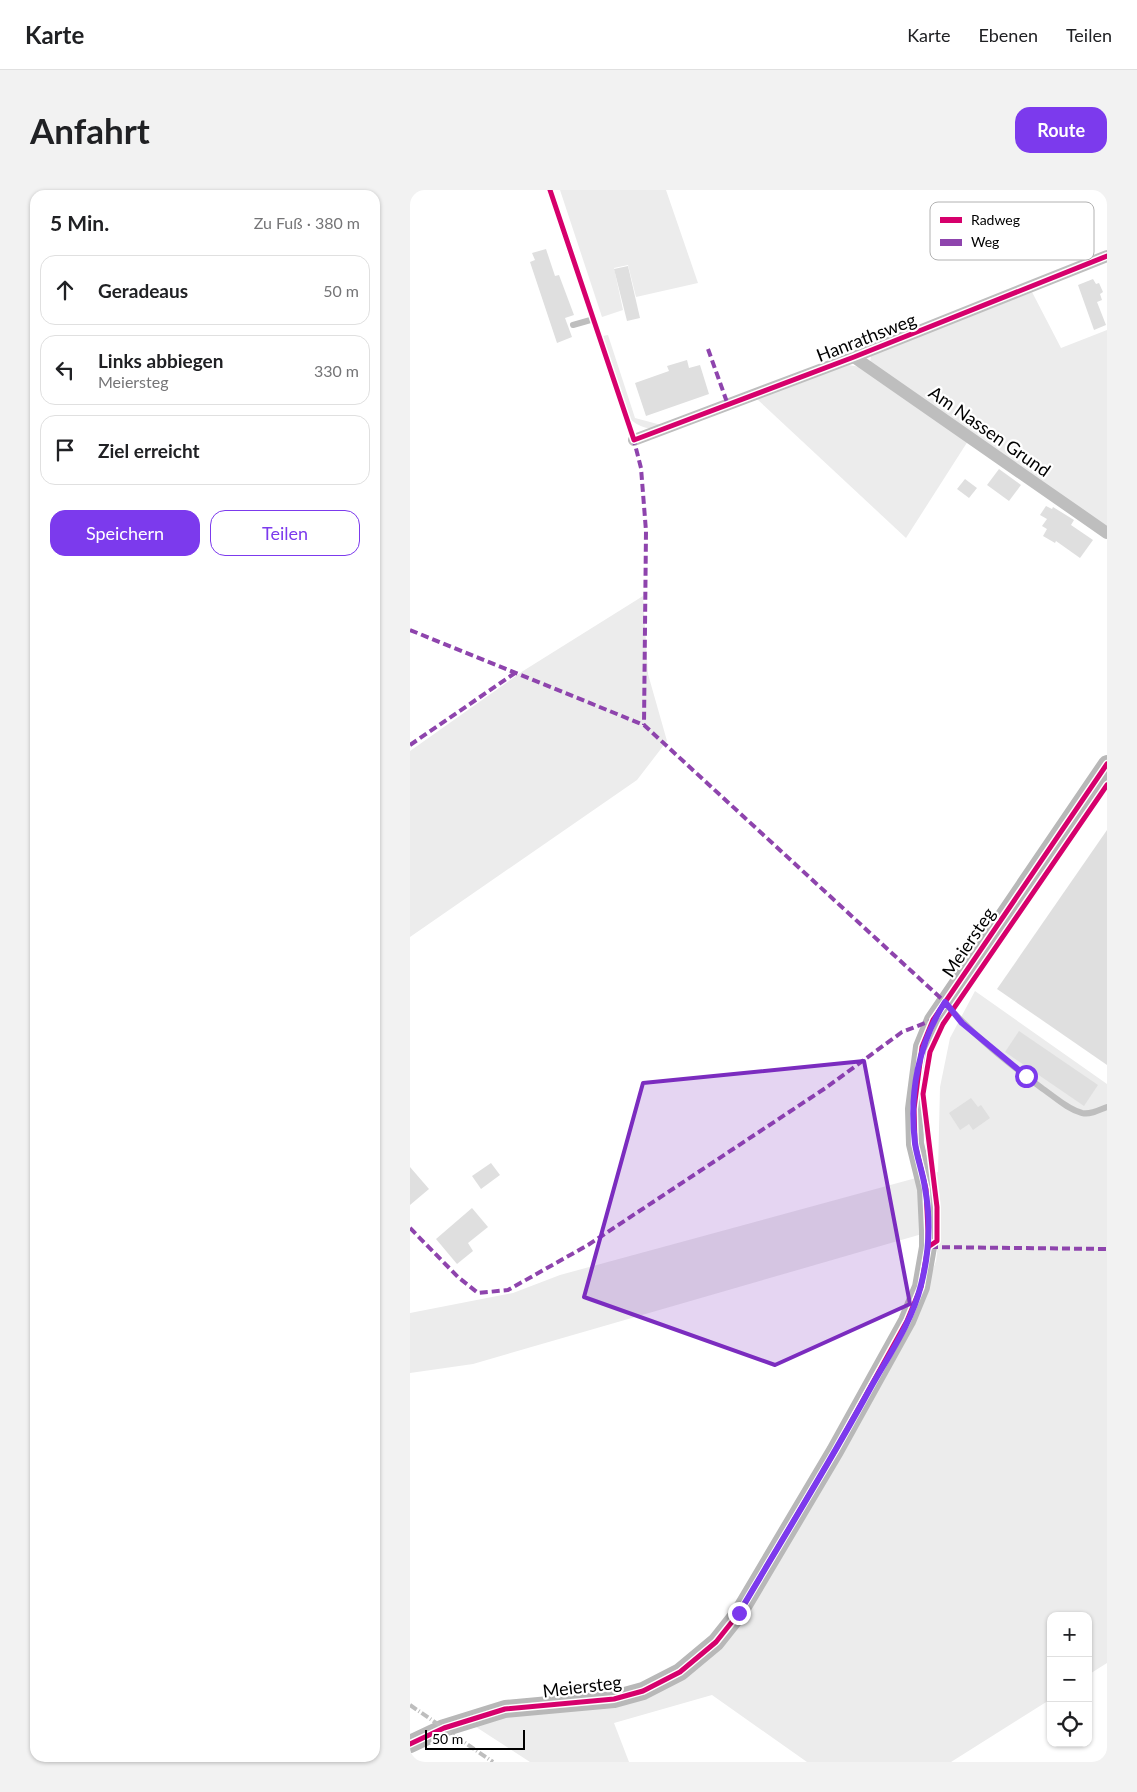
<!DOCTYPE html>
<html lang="de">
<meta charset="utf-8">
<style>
:root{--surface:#fff;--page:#f2f2f2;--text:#202124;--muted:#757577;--line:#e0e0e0;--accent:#7c3aed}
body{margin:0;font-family:Lato,sans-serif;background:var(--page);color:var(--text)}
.controls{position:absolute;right:15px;bottom:15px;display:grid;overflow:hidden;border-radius:10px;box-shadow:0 1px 4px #0004}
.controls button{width:45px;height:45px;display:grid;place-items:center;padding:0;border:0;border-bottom:1px solid var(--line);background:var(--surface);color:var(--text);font:25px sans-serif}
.scale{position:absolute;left:15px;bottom:12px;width:100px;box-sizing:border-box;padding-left:5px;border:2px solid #000;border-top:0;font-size:14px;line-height:18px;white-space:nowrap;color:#000;-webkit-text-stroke:4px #fff;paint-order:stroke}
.stop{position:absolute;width:15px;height:15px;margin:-11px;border:4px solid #7c3aed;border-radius:50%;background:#fff}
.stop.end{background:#7c3aed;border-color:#fff;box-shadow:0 1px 5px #0008}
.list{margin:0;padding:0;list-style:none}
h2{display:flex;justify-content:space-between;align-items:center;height:65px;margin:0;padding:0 20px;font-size:21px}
h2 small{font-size:16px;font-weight:400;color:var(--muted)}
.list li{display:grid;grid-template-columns:32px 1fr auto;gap:15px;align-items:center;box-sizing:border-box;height:70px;margin:0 10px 10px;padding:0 10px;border:1px solid var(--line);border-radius:15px}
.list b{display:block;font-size:19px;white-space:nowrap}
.list p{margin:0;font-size:16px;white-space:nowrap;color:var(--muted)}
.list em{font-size:16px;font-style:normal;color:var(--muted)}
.actions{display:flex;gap:10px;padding:15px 20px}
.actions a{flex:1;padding:11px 0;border:1px solid var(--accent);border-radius:15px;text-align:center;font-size:18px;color:var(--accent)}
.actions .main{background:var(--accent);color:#fff}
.icon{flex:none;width:28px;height:28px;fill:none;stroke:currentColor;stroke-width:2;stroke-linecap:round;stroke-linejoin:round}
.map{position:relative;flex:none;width:697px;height:1572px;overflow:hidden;border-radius:15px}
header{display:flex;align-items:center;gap:30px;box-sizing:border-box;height:70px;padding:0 25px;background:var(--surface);border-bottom:1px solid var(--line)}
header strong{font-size:24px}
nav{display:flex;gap:28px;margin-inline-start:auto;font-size:18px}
.intro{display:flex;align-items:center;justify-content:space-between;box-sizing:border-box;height:120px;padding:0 30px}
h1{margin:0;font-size:35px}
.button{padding:12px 22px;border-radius:15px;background:var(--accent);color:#fff;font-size:18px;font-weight:700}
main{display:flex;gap:30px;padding:0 30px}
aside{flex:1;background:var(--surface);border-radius:15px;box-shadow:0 1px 4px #0004}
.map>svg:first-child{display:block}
</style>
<header>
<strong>Karte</strong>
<nav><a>Karte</a><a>Ebenen</a><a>Teilen</a></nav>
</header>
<div class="intro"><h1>Anfahrt</h1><a class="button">Route</a></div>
<main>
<aside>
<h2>5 Min.<small>Zu Fuß · 380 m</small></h2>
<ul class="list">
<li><svg class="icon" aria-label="ahead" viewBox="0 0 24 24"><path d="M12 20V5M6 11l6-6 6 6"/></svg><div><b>Geradeaus</b></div><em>50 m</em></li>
<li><svg class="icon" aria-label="left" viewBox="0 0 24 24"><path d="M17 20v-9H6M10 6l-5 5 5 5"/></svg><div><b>Links abbiegen</b><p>Meiersteg</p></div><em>330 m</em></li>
<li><svg class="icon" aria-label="arrive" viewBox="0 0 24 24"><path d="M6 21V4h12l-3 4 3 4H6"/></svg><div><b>Ziel erreicht</b></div></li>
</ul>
<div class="actions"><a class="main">Speichern</a><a>Teilen</a></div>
</aside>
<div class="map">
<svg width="697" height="1572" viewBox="0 0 697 1572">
<rect width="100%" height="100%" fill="#fff"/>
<g fill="#ececec">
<path d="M150,0H256L288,93L226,107L218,75L204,78L213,120L192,127Z"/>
<path d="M622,102L651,158L697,140V338L460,173L461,166Z"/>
<path d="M198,145L225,228L255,236C240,240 232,239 220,229L193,146Z"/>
<path d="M438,175L451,177L558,251L496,348L347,209Z"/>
<path d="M233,406L238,484L257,551L227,590L0,747V561L113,481Z"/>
<path d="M565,801L697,894V1473L678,1485V1426H641V1509L541,1572H397L302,1505L204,1533L219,1572H120L63,1535L94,1527L192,1517L303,1463L517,1096L526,1071L529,1045L512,1044L63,1174L0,1183V1123L103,1103L150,1085L528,982L530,897L540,848Z"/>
</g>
<g fill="#dfdfdf">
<path d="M136,59L145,86L149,85L164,125L155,128L162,147L147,153L120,72L125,70L122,63Z"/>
<path d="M218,76L230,128L217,131L204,79Z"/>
<path d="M683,89L686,94L689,93L693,102L690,104L692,110L687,112L696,135L684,140L668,95Z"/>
<path d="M277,170L279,178L290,175L299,204L236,226L225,193L259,181L257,176Z"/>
<path d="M589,279L611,295L599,311L577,295Z"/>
<path d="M555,289L567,298L559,308L547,299Z"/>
<path d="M636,316L642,319L643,317L664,330L661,335L683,350L670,368L646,351L645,353L633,346L637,339L632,336L637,329L630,325Z"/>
<path d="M697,640V875L587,799Z"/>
<path d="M609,841L688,895L674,916L595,862Z"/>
<path d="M561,908L568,917L571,915L580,928L563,940L559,934L550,940L539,923Z"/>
<path d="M81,973L90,985L71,999L62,986Z"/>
<path d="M0,977L19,999L0,1015Z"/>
<path d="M62,1018L78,1037L58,1053L63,1061L47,1074L26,1049Z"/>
</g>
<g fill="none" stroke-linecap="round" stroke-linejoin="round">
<g stroke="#bebebe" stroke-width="6">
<path d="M163,135L184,129"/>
<path d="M535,813C564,846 598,873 633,899C645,907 657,919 672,923C681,925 689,920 697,917"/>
</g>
<g stroke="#bebebe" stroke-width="12">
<path d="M444,167L697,343"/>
<path d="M224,250L444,167L697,66"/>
</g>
<path stroke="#b8b8b8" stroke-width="18" d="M0,1554L34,1538L95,1519L204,1509L233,1501L270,1482L306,1452L329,1423L425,1261L497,1131L511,1097L518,1057V1041L516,999L505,954L504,919L512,857L523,830L697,574"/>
<path stroke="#bebebe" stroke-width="4" stroke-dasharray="8 2.5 1 2.5" stroke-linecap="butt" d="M0,1515L83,1572"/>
<g stroke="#8e44ad" stroke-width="4" stroke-dasharray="8 4" stroke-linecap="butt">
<path d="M298,159L318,215"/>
<path d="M223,247L231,278L236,341L234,535"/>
<path d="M0,440L234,535L535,812"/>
<path d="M0,555L105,483"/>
<path d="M0,1038L48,1087L68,1103L98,1100L178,1055L417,897L492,842L523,830"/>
<path d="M520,1057L697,1059"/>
</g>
<defs>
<g id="cycleway">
<path d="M140,0L224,250L444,167L697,66"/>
<path d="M518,1057L527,1051V1017L513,904L520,862L533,834L697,595"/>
<path d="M0,1554L34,1538L95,1519L204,1509L233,1501L270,1482L306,1452L329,1423L425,1261L497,1131L511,1097L518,1057V1041L516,999L505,954L504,919L512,857L523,830L697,574"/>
</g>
</defs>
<use href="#cycleway" stroke="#fff" stroke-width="8"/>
<use href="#cycleway" stroke="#d6006c" stroke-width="5"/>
</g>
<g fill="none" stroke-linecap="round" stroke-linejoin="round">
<path stroke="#7c3aed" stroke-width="6" d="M329,1423C373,1348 419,1274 461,1197C479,1165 502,1132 511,1095C519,1064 521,1030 515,998C513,983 507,968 505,953C499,904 508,854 535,812L552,833L616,886"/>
</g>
<path fill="#7b2cbf" fill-opacity="0.2" stroke="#7b2cbf" stroke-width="4" stroke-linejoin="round" d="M454,871L500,1114L365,1175L174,1107L233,893Z"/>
<g text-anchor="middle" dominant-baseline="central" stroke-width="4.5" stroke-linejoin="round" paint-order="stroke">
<g font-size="18" fill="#000" stroke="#fff">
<text transform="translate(456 147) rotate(-21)">Hanrathsweg</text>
<text transform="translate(580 241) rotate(35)">Am Nassen Grund</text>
<text transform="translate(558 752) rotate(-56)">Meiersteg</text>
<text transform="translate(172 1496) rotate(-7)">Meiersteg</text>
</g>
</g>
<rect x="520" y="12" width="164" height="58" rx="8" fill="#fff" stroke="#b2b2b2" stroke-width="1"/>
<rect x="530" y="27" width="22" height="6" fill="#d6006c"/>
<rect x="530" y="49" width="22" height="7" fill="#8e44ad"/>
<g font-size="14" fill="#000">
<text x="561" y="35">Radweg</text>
<text x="561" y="57">Weg</text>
</g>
</svg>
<div class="controls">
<button>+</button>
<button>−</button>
<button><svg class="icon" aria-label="locate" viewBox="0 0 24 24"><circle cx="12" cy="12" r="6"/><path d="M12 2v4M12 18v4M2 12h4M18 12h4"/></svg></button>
</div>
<div class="scale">50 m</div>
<div class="stop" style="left:616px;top:886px"></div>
<div class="stop end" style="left:329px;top:1423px"></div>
</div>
</main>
